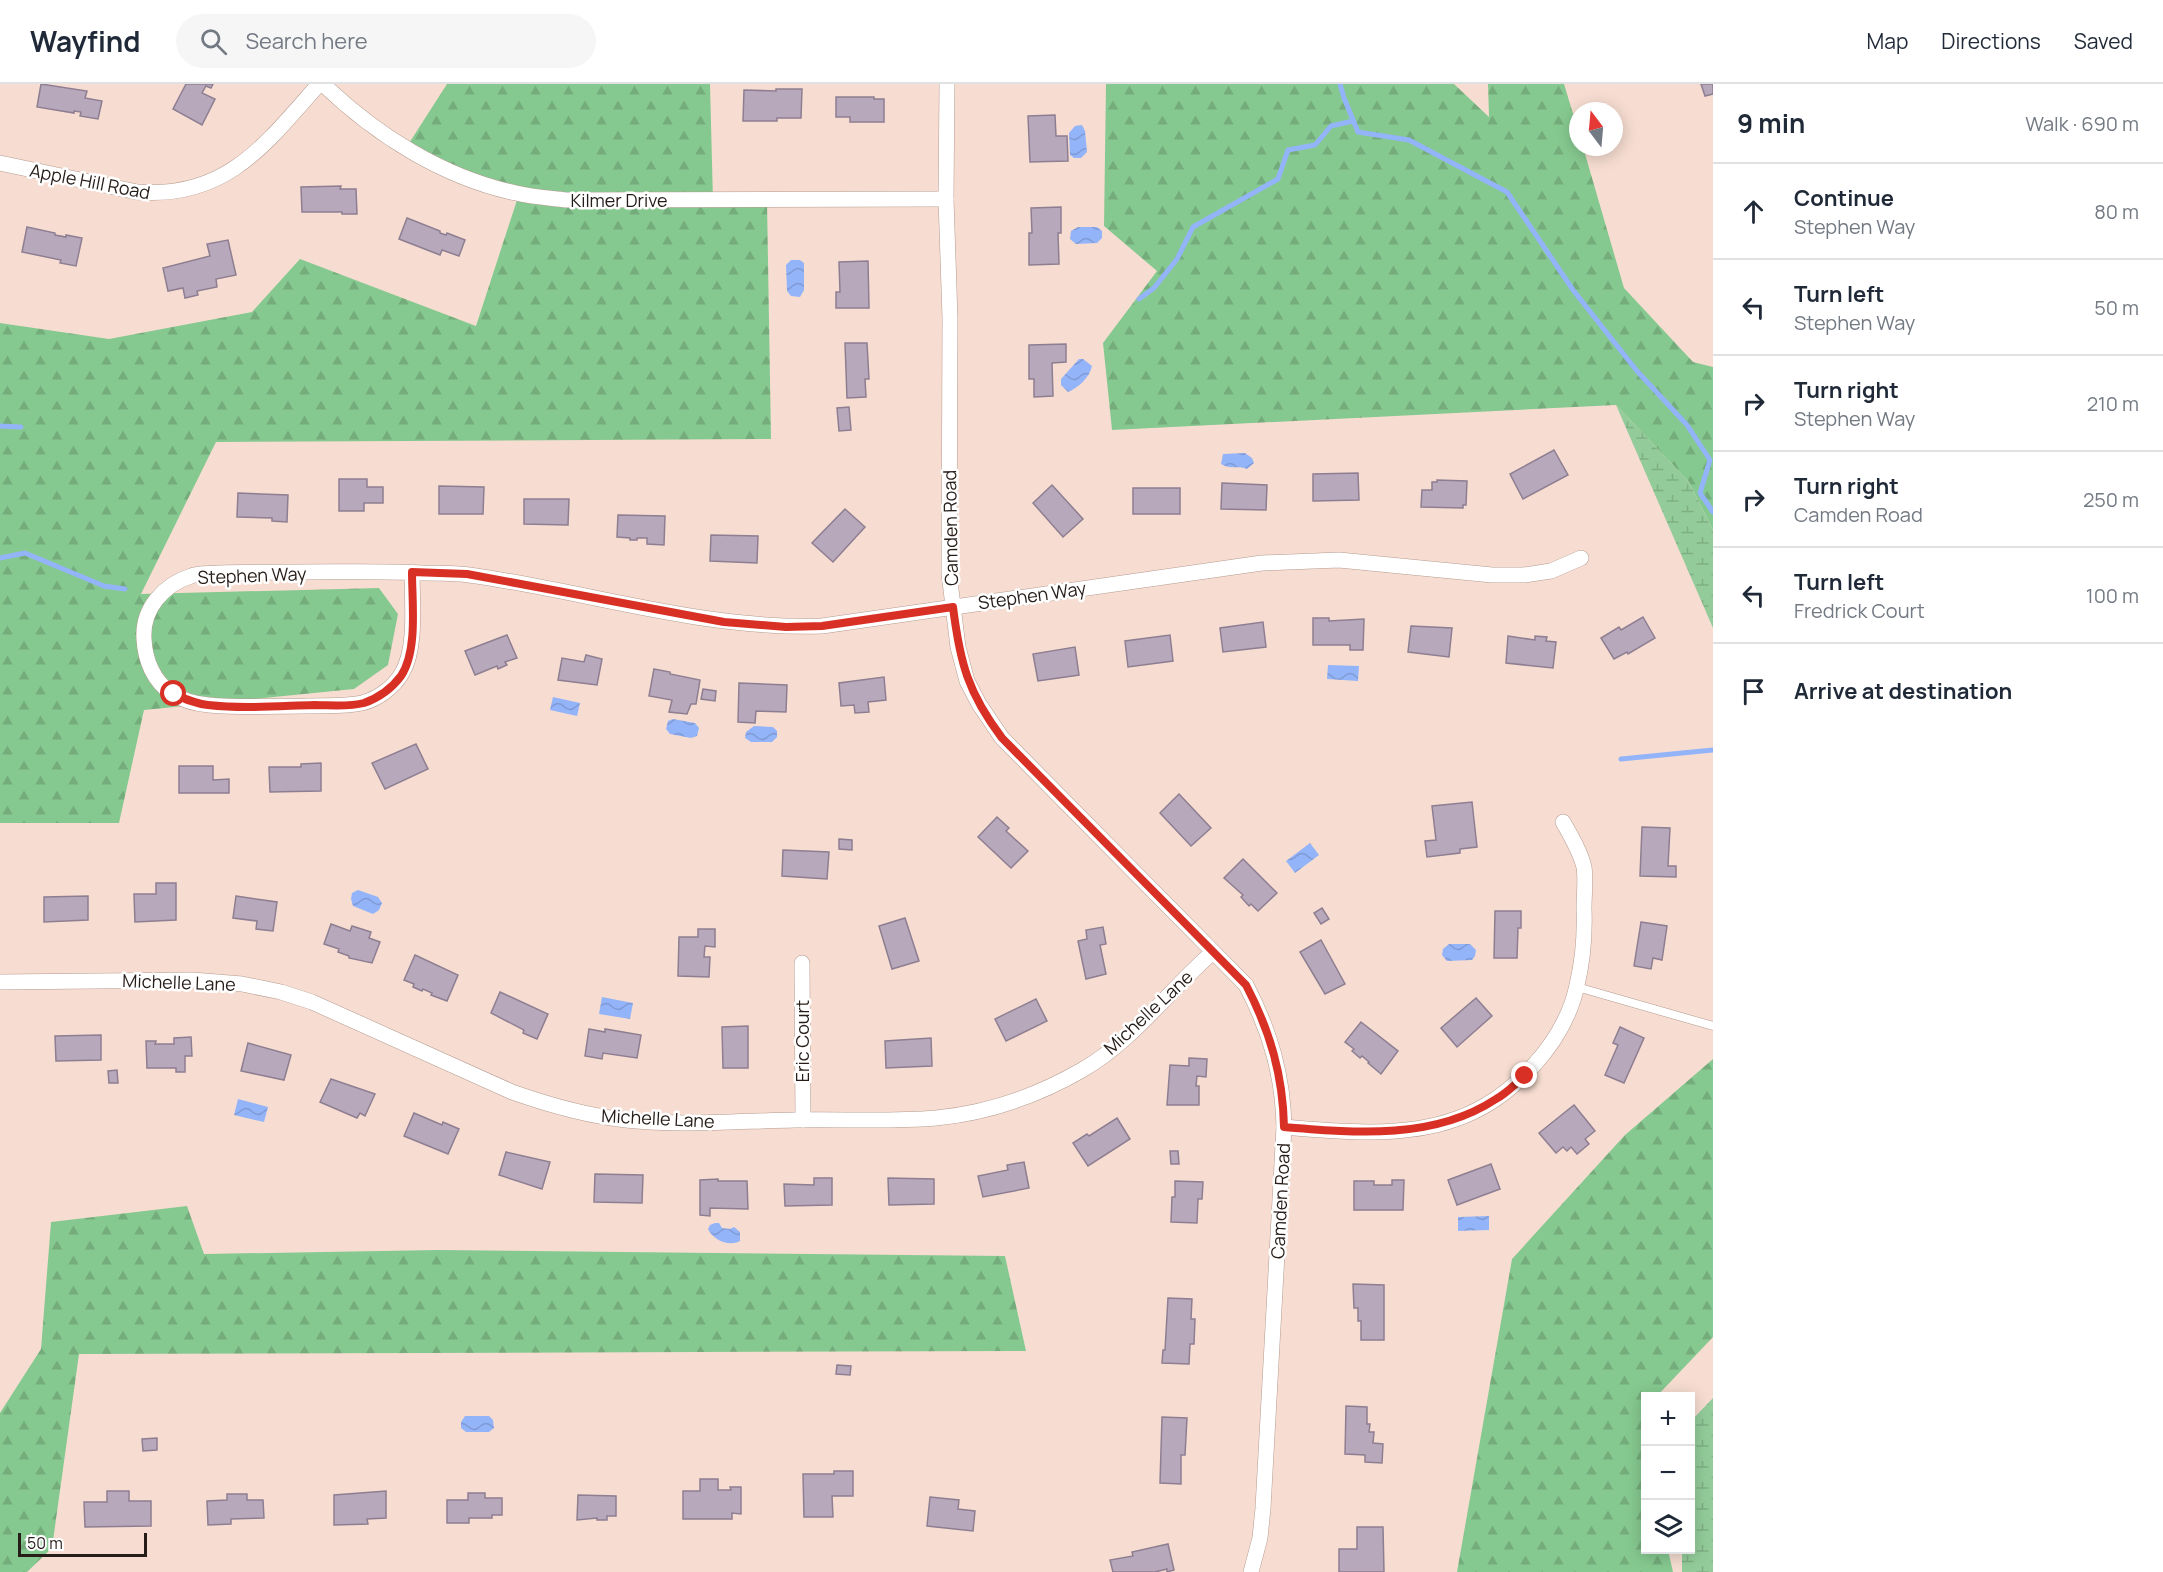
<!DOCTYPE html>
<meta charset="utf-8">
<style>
:root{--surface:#fff;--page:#f6f6f7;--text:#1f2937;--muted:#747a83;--line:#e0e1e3}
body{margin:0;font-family:Manrope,sans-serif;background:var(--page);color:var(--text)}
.controls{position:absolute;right:18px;bottom:18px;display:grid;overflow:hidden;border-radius:0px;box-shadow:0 3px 15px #0003}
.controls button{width:54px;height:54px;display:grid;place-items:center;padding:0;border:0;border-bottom:2px solid var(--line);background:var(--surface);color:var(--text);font:30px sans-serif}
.compass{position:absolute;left:1569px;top:18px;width:54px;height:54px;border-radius:50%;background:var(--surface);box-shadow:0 3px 15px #0003;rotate:344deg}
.scale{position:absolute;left:18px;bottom:15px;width:129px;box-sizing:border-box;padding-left:6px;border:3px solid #261d19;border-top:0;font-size:16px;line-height:21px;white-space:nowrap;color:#261d19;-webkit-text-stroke:4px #fff;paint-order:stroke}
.stop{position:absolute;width:18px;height:18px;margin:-14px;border:4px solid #d93025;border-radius:50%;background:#fff}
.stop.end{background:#d93025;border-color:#fff;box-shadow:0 2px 6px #0008}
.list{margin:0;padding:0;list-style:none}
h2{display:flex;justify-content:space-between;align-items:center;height:78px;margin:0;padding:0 24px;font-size:26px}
h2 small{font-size:20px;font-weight:400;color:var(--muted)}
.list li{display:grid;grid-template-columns:39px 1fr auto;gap:18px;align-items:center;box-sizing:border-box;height:96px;padding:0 24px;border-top:2px solid var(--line)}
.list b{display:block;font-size:22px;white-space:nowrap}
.list p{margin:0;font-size:20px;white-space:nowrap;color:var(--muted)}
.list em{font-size:20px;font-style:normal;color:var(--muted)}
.icon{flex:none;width:33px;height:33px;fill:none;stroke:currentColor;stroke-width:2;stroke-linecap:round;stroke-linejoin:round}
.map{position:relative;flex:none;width:1713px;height:1488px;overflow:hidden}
header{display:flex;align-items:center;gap:36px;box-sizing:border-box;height:84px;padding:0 30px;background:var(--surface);border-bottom:2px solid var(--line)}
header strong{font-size:28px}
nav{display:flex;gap:33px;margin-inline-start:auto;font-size:21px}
.search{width:420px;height:54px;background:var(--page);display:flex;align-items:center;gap:15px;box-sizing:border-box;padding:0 21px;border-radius:33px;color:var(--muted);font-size:22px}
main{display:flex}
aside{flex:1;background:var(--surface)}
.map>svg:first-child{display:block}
</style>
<header>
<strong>Wayfind</strong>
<div class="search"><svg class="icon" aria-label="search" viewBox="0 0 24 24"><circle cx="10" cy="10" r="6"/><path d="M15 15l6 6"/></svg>Search here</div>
<nav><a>Map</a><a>Directions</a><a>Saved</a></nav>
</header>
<main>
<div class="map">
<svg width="1713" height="1488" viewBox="0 0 1713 1488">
<defs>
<pattern id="forest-firs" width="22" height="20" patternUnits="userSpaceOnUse" patternTransform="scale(1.5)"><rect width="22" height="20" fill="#86c990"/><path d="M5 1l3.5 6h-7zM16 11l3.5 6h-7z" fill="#74ac7c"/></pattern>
<pattern id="wetland-marsh" width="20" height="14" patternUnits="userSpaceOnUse" patternTransform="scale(1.5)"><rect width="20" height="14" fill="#93cc9a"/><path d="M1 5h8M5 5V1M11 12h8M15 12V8" fill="none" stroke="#7faf84"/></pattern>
<pattern id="water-waves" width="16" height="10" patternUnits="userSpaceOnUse" patternTransform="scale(1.5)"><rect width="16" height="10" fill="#93b4f9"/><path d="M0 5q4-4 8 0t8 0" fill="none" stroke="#7f9ad5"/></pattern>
</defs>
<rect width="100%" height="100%" fill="#f7ddd1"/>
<g fill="url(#forest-firs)">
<path d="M447,0H710L713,117H767L771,355L216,358L141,510L379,504L398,530L388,581L354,605L144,626L119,739H0V239L109,255L252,228L300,175L476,242L518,113L404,67Z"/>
<path d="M1106,0H1454L1489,33L1488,0H1564L1578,46V63H1583L1624,204L1693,278L1713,283V446L1689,398L1616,321L1112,346L1103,259L1157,187L1104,142Z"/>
<path d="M1713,975V1253L1657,1312H1646V1466H1668L1673,1488H1457L1512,1175L1625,1051Z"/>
<path d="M187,1122L204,1170L438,1166L1005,1172L1026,1267L79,1270L52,1464L27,1488H0V1329L41,1265L51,1138Z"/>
</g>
<g fill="url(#wetland-marsh)">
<path d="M1616,321L1689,398L1713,446V544Z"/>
<path d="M1713,1314V1488H1682V1466H1690L1691,1337Z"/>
</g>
<g fill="url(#water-waves)">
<path d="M1082,41L1085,47L1087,68L1081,74H1074L1070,71L1069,49L1075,42Z"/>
<path d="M1078,143H1097L1102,147V154L1097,159L1076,160L1070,155L1071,147Z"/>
<path d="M791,176H800L804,179V206L800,213L791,212L787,207L786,181Z"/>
<path d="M1079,275H1083L1092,282C1090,293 1078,304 1068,308L1061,301V295Z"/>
<path d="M1245,369L1252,374L1254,379L1247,385C1238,381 1230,386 1221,380L1223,370Z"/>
<path d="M1328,581L1359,582L1358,597L1327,595Z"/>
<path d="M553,613L580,619L577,632L550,626Z"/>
<path d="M673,635L695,639L699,644L697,652L691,654L670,650L666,645L668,637Z"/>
<path d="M754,642L773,643L777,647V653L772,658H751L745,654L746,648Z"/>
<path d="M1310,759L1319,771L1295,789L1286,777Z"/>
<path d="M358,806L378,813L382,819L379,826L373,830L353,822L351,815L352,809Z"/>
<path d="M1449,860H1470L1476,866L1475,872L1472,876L1447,877L1442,871L1443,865Z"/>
<path d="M602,913L633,919L630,935L599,930Z"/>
<path d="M238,1015L268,1023L264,1038L234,1031Z"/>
<path d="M1489,1132V1146L1458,1147V1133Z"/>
<path d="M715,1139H719L722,1144L730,1145L734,1143L740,1148V1157C729,1163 713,1156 708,1145L710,1141Z"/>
<path d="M465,1332H489L493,1336L494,1344L489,1348H466L461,1344V1338Z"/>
</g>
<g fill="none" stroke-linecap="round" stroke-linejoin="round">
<g stroke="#93b4f9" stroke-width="5">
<path d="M1340,0L1344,14L1358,48L1409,56L1507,108L1573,206L1637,287L1687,341L1710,376L1700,409L1713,428"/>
<path d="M1139,215L1154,204L1177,175L1193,143L1278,95L1288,66L1315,61L1331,42L1353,37"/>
<path d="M0,342L21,343"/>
<path d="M0,474L25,469L104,502L125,505"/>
<path d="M1621,675L1713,666"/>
</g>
</g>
<g fill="#b8a8bc" stroke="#8e7e91" stroke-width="1.5">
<path d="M41,0L87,7L85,14L102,17L98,35L80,32L81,28L74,27V29L37,23Z"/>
<path d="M186,0H213L211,4L206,2L202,9L215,15L202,41L173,25Z"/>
<path d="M1701,0H1713V10L1705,12Z"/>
<path d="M776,5H802L801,34H777V37H743L744,6L776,7Z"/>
<path d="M836,13H874V15H884V38H850V33H836Z"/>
<path d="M1055,31L1056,52H1067L1068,77L1030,78L1028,32Z"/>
<path d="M341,102L340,105H356L357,130H342V128H302L301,103Z"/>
<path d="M1061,123V149H1058L1059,180L1029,181V149H1032L1031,124Z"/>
<path d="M407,134L440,147V149L446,151L447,149L465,156L459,172L442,166L440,171L399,155Z"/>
<path d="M27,143L55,149V151L66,153V151L82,154L76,182L60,179L61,176L22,168Z"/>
<path d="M228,156L236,191L216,195L217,203L197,207L198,211L185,214L183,204L168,207L163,184L210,172L207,160Z"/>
<path d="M868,177L869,224H836V208H840L839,178Z"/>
<path d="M845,259H867L869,295H865L866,313L847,314Z"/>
<path d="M1066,260V278L1052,279L1053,312L1034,313V295H1029V261Z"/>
<path d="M849,323L851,346L839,347L837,324Z"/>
<path d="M1554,366L1568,391L1523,415L1510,390Z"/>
<path d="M1358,389L1359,416L1313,417V390Z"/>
<path d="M339,395H367V403H383V419H364V427H339Z"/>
<path d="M1437,396L1467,397L1466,421H1463V424L1421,423L1422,406H1432V398H1437Z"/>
<path d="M1222,399L1267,401L1266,426L1221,425Z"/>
<path d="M1052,401L1083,435L1063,453L1033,419Z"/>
<path d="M439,402L484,403L483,430H439Z"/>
<rect x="1133" y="404" width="47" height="26"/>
<path d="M238,409L288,411L287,438L272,437V434L237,433Z"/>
<path d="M524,415H569L568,441L524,440Z"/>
<path d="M845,425L865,443L833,478L812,459Z"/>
<path d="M618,431L665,432L664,461L647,460V454H637V456H630V454L617,453Z"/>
<path d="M711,451L758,452L757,479L710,477Z"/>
<path d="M1643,533L1655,554L1628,570L1627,568L1614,575L1601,554L1619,543L1621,546Z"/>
<path d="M1313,534H1329V537L1364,535L1363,566H1350V561H1313Z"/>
<path d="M1263,538L1266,563L1223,568L1220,544Z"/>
<path d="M1411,542L1452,544L1449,573L1408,568Z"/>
<path d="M507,551L517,574L505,578L507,581L498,585L497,582L475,591L465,567Z"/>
<path d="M1170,551L1173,577L1128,583L1125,557Z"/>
<path d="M1508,552L1535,556V552L1547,553L1546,557L1556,558L1553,584L1506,579Z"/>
<path d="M1075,563L1079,591L1038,597L1033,570Z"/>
<path d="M586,571L602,575L597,601L558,596L562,574L584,578Z"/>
<path d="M654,585L670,588V590L700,596L696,620H691L687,630L669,628L672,616L649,612Z"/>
<path d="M884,593L886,616L868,618L869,628L855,629L854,621L841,622L839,599Z"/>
<path d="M739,599L787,601L786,628L756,627L755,639L738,638Z"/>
<path d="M703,605L716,607L715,617L701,615Z"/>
<path d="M416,660L428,685L385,705L372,679Z"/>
<path d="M321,679V707L270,708L269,683H301V680Z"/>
<path d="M179,682H213V696L229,695V709H179Z"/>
<path d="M1179,710L1211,744L1191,762L1160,729Z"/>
<path d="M1472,718L1477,763L1460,765V769L1427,773L1425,757L1436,756L1432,722Z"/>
<path d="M997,733L1009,744L1006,747L1028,767L1011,784L978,753Z"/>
<path d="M1642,743L1670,744L1668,782H1676V793L1640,792Z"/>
<path d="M839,755L852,756V766L839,765Z"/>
<path d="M783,766L829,768L827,795L782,792Z"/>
<path d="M1243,775L1277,809L1258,827L1251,820L1249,822L1241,813L1243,811L1224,794Z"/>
<path d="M156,799H176V836L135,838L134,810H156Z"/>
<path d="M88,812V836L44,838V813Z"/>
<path d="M236,812L277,818L273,847L256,845L257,837L233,834Z"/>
<path d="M1322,824L1329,835L1321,840L1314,829Z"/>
<path d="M1495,827H1521V844H1518L1517,874H1494Z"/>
<path d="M905,834L919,877L892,885L879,842Z"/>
<path d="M1641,838L1667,842L1662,876L1653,874L1651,885L1634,882Z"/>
<path d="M331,840L350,847L352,842L371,848L369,854L380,858L372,879L349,874V872L338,868L339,865L324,860Z"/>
<path d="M1103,843L1106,860L1100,861L1106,890L1086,895L1078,857L1087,855L1086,846Z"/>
<path d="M698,845H715V863L705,862L704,873H710L709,893L678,892L679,853H698Z"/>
<path d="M1321,856L1345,900L1325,910L1300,868Z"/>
<path d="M415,871L458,891L447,917L431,911L432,909L423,905L422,907L413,903L414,900L404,896Z"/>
<path d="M500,908L548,930L537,955L523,949L524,946L491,929Z"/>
<path d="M1476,914L1492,932L1457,963L1441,944Z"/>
<path d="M1036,915L1047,937L1006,957L995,935Z"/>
<path d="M1361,938L1398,967L1381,990L1368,979L1369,978L1362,972L1360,974L1352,967L1354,965L1345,958Z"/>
<path d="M748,942V984H723L722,943Z"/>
<path d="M1620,943L1644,954L1624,999L1605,991L1618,961L1613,959Z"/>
<path d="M589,945L605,948V945L641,951L637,974L603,969L602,975L585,972Z"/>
<path d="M101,951V976L56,977L55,952Z"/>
<path d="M191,953L192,972H185V988H176V984H147L146,957H156L155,960H174V954Z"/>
<path d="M931,954L932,982L886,984L885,957Z"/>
<path d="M248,959L291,971L284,996L241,987Z"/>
<path d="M1189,974L1207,975L1206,993L1197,992L1196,1002H1199V1021H1167L1170,981L1189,982Z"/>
<path d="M117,986L118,999H109L108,987Z"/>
<path d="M331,995L375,1010L365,1032L360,1029L357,1034L320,1018Z"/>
<path d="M1574,1021L1595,1047L1585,1055L1589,1060L1577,1070L1571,1063L1567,1067L1563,1063L1556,1069L1539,1049Z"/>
<path d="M414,1029L442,1041L443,1038L459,1045L448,1070L404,1052Z"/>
<path d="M1117,1034L1130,1055L1088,1082L1073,1059L1087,1050L1089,1052Z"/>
<path d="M1170,1067H1178L1179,1080H1171Z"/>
<path d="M506,1068L550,1078L542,1105L499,1091Z"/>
<path d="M1024,1078L1029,1104L983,1113L978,1092L1008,1086L1007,1081Z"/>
<path d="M1491,1080L1500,1105L1457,1121L1448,1096Z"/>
<path d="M595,1090L643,1091L642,1119L594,1118Z"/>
<path d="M814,1094H832V1121L785,1122L784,1100L814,1101Z"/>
<path d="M888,1094L934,1095V1120L889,1121Z"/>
<path d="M718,1095V1097H747L748,1125L710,1124V1132L700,1131V1096Z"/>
<path d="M1392,1096H1404L1403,1126H1354V1097H1374V1101H1392Z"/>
<path d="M1175,1097L1203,1098L1202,1115H1198L1197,1139L1171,1138L1172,1113H1175Z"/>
<path d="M1353,1200L1384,1201V1256H1361V1237H1358V1224H1354Z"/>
<path d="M1168,1214L1192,1215L1191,1235H1195L1194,1260H1190L1189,1280L1162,1279L1163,1266H1165Z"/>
<path d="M837,1281L851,1282L850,1291L836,1290Z"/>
<path d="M1346,1322L1367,1323V1340H1370L1369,1348H1374L1373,1359L1383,1360L1382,1379L1365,1378V1371L1345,1370Z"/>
<path d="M1162,1333L1187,1334L1185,1371H1181V1400L1160,1399Z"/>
<path d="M157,1354V1366L143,1367L142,1355Z"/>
<path d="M834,1387H853V1412H832L833,1433H804L803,1390H834Z"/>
<path d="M700,1395H718V1406H731L730,1403H741V1430L732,1429V1435H683V1407H700Z"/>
<path d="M107,1407H129V1417H151V1442L85,1443L84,1418H107Z"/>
<path d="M386,1407V1434L367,1435L368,1440L334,1441V1411Z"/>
<path d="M468,1409H485V1414H502V1431H492V1434H469V1439H447V1416H468Z"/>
<path d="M227,1410H247V1416H263L264,1434L231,1435V1440L208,1441L207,1417L227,1416Z"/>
<path d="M578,1411L616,1412V1432H607V1436H597V1434L577,1436Z"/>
<path d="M930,1413L959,1416L958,1425L975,1427L973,1447L927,1442Z"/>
<path d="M1357,1443H1383L1384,1488H1339V1465H1357Z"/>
<path d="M1168,1460L1174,1486L1167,1488V1485L1155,1488H1113L1110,1476L1133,1472L1132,1468Z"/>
</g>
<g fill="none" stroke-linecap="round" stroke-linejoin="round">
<defs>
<path id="lane" d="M1577,903L1713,942"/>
<g id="street">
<path d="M323,0C376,51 444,94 516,109C532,113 550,114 566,116L946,115"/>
<path d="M947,0L946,115L950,234L949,489L958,563L967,597L979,620L1002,654L1246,901C1270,947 1283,991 1284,1043L1263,1424L1260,1454L1251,1488"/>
<path d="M0,79L137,108C226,115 265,61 319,0"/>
<path d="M412,488C412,518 417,564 402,589C394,603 378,615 362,619C344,623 324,621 305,622C274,622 241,624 209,621C196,620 182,616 171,609C154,597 145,577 144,555C142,525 163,501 191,492C199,489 209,490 219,489C247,488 276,488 304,488C344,488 384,487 423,489C438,489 454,489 469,491C587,507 702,546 822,542L1262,479L1339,476L1492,491H1524L1551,487L1581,474"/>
<path d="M802,879L803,1036"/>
<path d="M0,898L192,896L242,900L281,908L312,918L512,1008C549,1021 587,1032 626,1036C682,1042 739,1037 795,1036C842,1035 889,1038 936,1034C987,1029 1037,1012 1082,986C1133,957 1169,906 1213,868"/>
<path d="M1284,1043C1339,1048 1404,1054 1456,1035C1511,1016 1565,959 1577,901C1583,876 1585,850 1584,824C1584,811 1586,796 1584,783C1580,767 1571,752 1563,738"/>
</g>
</defs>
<use href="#lane" stroke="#b49b90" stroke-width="9"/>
<use href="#street" stroke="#b49b90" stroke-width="16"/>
<use href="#lane" stroke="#fff" stroke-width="8"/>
<use href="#street" stroke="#fff" stroke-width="15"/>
</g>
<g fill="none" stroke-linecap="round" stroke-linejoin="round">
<path stroke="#d93025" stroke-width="8" d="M174,610C185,615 196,620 208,621C243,625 279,622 314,621C330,621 349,623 364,619C378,614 392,604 401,592C418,567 412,518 412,488L467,490L724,538L786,543L822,542L953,523C960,579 968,609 1002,654L1246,901C1270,947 1283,991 1284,1043C1356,1049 1434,1056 1496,1015C1507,1009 1516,999 1525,992"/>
</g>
<g text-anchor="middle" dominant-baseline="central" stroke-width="5" stroke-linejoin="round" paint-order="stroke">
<g font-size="18" fill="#261d19" stroke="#fff">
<text transform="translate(90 97) rotate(11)">Apple Hill Road</text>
<text x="619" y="116">Kilmer Drive</text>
<text transform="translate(950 444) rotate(-91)">Camden Road</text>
<text transform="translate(252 491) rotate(-2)">Stephen Way</text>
<text transform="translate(1032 511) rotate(-8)">Stephen Way</text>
<text transform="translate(179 898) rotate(2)">Michelle Lane</text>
<text transform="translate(1148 928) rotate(-43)">Michelle Lane</text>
<text transform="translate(802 957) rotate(-90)">Eric Court</text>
<text transform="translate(658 1034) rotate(3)">Michelle Lane</text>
<text transform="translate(1280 1117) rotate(-87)">Camden Road</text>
</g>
</g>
</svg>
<div class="controls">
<button>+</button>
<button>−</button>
<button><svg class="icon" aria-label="layers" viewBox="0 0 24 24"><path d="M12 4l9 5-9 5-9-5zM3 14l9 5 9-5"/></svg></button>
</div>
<svg class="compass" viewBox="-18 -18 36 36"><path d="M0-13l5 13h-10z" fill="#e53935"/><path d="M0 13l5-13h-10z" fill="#747a83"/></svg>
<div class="scale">50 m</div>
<div class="stop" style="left:174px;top:610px"></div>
<div class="stop end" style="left:1525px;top:992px"></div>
</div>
<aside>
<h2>9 min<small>Walk · 690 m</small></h2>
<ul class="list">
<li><svg class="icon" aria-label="ahead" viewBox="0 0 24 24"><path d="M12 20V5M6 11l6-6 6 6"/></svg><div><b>Continue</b><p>Stephen Way</p></div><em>80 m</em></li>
<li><svg class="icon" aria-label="left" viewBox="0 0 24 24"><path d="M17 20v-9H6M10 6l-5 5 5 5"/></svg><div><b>Turn left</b><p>Stephen Way</p></div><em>50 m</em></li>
<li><svg class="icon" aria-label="right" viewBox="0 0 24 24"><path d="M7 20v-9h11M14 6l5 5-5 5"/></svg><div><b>Turn right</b><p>Stephen Way</p></div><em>210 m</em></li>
<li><svg class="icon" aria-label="right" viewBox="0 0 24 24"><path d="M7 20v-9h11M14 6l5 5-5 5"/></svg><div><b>Turn right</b><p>Camden Road</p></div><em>250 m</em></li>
<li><svg class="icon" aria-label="left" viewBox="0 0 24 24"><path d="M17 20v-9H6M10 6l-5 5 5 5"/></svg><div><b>Turn left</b><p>Fredrick Court</p></div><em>100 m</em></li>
<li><svg class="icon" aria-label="arrive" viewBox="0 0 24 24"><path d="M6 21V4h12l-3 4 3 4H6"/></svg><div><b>Arrive at destination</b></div></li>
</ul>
</aside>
</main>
